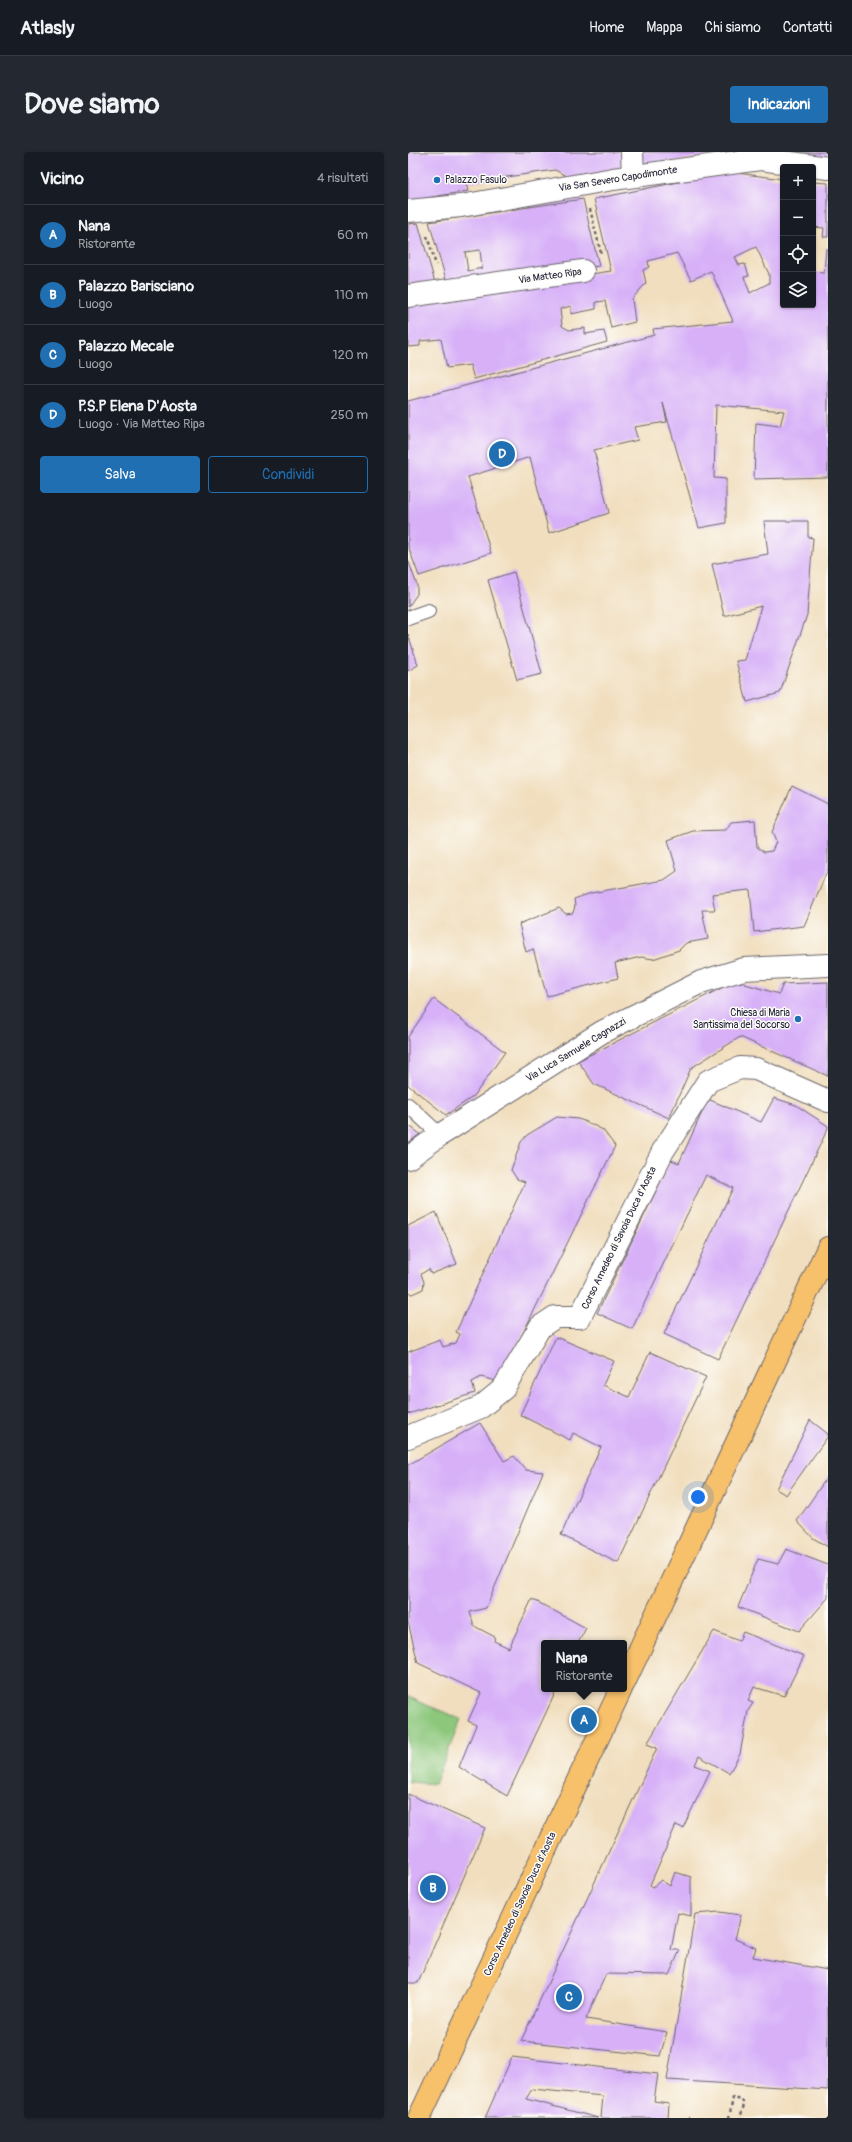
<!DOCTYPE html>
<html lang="it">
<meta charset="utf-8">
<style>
:root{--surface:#171b24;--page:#242831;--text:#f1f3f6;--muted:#9ea1a6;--line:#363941;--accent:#1f6fb2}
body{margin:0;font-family:Pangolin,sans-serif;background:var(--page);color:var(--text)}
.controls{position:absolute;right:12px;top:12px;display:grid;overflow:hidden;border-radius:4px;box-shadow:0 1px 3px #0004}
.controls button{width:36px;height:36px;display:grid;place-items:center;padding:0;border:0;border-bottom:1px solid var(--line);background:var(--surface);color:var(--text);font:20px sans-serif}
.you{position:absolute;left:290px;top:1345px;width:14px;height:14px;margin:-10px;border:3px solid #fff;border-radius:50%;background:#1a73e8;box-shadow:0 0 0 6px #1a73e833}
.badge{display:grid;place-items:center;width:26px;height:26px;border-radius:50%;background:var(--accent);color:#fff;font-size:13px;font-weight:700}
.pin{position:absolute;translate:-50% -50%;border:2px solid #fff;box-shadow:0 1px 4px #0006}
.popup{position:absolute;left:133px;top:1488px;width:86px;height:52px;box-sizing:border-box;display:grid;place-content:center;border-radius:4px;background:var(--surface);filter:drop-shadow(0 1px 3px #0005);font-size:13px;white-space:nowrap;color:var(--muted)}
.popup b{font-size:15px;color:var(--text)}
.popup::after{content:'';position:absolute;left:50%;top:100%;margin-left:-8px;border:8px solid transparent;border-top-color:var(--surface)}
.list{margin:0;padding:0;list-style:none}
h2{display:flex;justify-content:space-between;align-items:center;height:52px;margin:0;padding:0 16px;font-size:17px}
h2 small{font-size:13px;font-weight:400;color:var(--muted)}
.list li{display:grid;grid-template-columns:26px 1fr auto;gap:12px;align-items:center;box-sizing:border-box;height:60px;padding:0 16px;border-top:1px solid var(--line)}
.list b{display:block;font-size:15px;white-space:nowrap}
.list p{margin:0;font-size:13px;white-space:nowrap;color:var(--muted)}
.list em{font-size:13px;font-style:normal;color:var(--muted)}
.actions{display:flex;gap:8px;padding:12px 16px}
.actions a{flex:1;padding:9px 0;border:1px solid var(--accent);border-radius:4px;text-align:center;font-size:14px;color:var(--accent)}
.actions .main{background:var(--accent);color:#fff}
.icon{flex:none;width:22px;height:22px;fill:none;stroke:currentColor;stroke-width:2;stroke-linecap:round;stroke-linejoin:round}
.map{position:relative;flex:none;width:420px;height:1966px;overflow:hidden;border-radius:4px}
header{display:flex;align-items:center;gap:24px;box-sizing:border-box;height:56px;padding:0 20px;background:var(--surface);border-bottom:1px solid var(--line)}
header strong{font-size:19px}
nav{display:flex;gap:22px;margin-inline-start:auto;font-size:14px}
.intro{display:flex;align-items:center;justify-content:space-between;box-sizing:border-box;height:96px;padding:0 24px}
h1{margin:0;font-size:28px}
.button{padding:10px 18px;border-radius:4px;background:var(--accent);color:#fff;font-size:14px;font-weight:700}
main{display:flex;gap:24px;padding:0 24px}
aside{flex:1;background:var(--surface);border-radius:4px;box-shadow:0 1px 3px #0004}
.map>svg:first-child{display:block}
</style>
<header>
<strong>Atlasly</strong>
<nav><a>Home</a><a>Mappa</a><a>Chi siamo</a><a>Contatti</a></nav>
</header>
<div class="intro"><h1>Dove siamo</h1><a class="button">Indicazioni</a></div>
<main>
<aside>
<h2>Vicino<small>4 risultati</small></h2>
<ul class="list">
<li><span class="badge">A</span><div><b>Nana</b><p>Ristorante</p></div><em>60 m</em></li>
<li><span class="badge">B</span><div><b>Palazzo Barisciano</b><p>Luogo</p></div><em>110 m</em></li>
<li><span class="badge">C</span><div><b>Palazzo Mecale</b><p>Luogo</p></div><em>120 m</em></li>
<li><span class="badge">D</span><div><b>P.S.P Elena D'Aosta</b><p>Luogo · Via Matteo Ripa</p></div><em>250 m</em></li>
</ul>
<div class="actions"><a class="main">Salva</a><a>Condividi</a></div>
</aside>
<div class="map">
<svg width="420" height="1966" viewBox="0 0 420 1966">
<rect width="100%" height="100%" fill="#fdfcf7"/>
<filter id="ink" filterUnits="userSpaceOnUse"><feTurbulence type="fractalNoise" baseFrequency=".025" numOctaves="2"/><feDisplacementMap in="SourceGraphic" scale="8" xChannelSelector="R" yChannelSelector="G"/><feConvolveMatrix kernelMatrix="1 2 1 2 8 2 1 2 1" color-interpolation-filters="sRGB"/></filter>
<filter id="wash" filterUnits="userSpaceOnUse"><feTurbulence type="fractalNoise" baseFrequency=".012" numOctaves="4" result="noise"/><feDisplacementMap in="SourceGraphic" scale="16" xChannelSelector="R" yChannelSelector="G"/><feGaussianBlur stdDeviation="0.9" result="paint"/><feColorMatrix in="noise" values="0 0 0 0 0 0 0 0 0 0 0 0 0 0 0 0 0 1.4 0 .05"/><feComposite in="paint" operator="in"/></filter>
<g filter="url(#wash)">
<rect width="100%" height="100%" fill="#f1debe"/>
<path fill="#8cc77b" stroke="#57745b" d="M0,1543L11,1550L53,1567L27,1632L0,1630Z"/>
<g id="blocks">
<g fill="#d7b0f8" fill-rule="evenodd">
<path d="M0,0H214L215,19L164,27L147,18L58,31L60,39L0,49Z"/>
<path d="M232,0H318V1L232,15Z"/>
<path d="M367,0H420V7Z"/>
<path d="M321,20L375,27V153H405V120L416,121L418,97H420V325L346,327L348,271L372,274L376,259L308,253L306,326L318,327V371L291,376L255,251L259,270L226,275L230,288L186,298L201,361L141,381L122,305L60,325L83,401L11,424L0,394V249L246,183L245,177L325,169L303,119L283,128L269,101L240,109L241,115L235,118L238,131L224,147L227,170L203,176L197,149L188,150V157L163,162V154L152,157L154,174L161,178L177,176V182L196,179L199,190L66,227L62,213L39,216L33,187L12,189V194L0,195V150L203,119L186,47ZM348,95L361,122V131L342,141L336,125L341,124L337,112L331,113L327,105Z"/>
<path d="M405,30L420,31V85H415L416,76L405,75Z"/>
<path d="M175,47L191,114L40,134L21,70ZM72,98L74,116L60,119L57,100Z"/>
<path d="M10,71L28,134L0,138V72Z"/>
<path d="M356,369H400V385L405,386L399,463L372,541L339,550L328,509L337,508L353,454L316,464L304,412L360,402Z"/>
<path d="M0,408L9,433V442L0,455Z"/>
<path d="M106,420L134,522L109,528L80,428Z"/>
<path d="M0,482L10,513L0,519Z"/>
<path d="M384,634L420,652V717L396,774L346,780L342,738L304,742L307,758H294L300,787L278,791L271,798L245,807L233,805L207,811L210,826L139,844L125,797L118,800L111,772L151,756L158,762L165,761L167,754L166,747L183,741L256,728L269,719L260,688L285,679L318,678L323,670L347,668L349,695L356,700L364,699L368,690L364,680Z"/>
<path d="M327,829L371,842L375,832L420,830V924L332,885L283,916L261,966L186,932L170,909Z"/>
<path d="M26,847L97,900L66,944L38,963L0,933V885Z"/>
<path d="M366,946L388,953L420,974V976L310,1207L256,1182L325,1036L298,1023L224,1177L189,1161L263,1008L271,1011L300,947L353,970Z"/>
<path d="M149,965L170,967L179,970L195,978L207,994L91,1230L73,1225L64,1230L67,1241L0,1262V1200L32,1188L35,1195L48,1191L52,1182L48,1180L117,1030L109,1027L103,1018L113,990L119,983Z"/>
<path d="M0,973L12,982L0,991Z"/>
<path d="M28,1060L49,1112L23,1122L21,1117L13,1122L16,1130L15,1137L4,1142L0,1141V1074Z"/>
<path d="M148,1185L206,1209L195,1233L221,1245L242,1200L298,1225L210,1411L153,1383L193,1295L165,1281L162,1288L112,1263Z"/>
<path d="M402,1268L420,1282V1284L378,1343L368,1337Z"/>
<path d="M72,1271L96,1309L106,1304L118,1318L135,1320L78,1456L62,1460L66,1474L87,1485L86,1489L101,1496L124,1447L178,1476L170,1491H136V1537H149L99,1644L51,1615L68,1573L60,1569L73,1541L10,1511L0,1470V1313Z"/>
<path d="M420,1324V1395L405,1386L389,1369Z"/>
<path d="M378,1397L420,1413V1446L391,1479L330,1455L350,1407L370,1412Z"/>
<path d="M306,1479L331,1489L335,1480L396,1504L376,1544L346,1535L340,1549L345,1551L340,1559L332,1602L321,1621L291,1604L287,1613L302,1619L275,1676L268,1673L242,1733L245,1735L253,1728L262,1734L267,1720L283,1725V1764L270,1761L263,1798H272L261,1823L198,1822L178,1867L259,1880L252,1904L113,1889L249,1596L239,1592Z"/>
<path d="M0,1642L77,1676L10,1831H0Z"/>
<path d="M311,1760L333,1763L327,1787L348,1796L345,1805L420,1818V1938L259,1928L287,1762Z"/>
<path d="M104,1905L250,1922L246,1949L261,1951L260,1966H193L195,1944L124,1937L118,1947L190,1966H77Z"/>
</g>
</g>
</g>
<g filter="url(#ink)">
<use href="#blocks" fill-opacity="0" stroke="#6a6469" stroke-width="1"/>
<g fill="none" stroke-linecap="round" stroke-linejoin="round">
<defs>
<g id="lane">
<path d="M0,466L20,459"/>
<path d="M0,953L32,983"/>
</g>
<g id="street">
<path d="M224,0L225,24"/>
<path d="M0,59L53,54L205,27L352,7L420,16"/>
<path d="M0,144L175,119"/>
<path d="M0,1006L32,983L194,880L293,830L336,817L420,813"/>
<path d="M0,1285L73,1255L95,1237L132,1175L147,1165H172L255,999L300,929L332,916L348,917L420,949"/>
</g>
<g id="primary">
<path d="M216,1531L420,1096"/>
<path d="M11,1966L213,1537"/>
</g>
</defs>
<use href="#lane" stroke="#6a6469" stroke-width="16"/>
<use href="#street" stroke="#6a6469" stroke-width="24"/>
<use href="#primary" stroke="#6a6469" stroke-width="24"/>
<g stroke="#6a6469" stroke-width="2.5" stroke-dasharray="3 3" stroke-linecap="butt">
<path d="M182,57L193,101"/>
<path d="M19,84L28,113"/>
<path d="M280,1966H281"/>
<path d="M321,1966L325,1946L334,1948L336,1953L332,1966"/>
</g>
<use href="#lane" stroke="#fff" stroke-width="14"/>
<use href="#street" stroke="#fff" stroke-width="22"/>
<use href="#primary" stroke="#f7c06b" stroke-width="22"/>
</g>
</g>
<g fill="#1f6fb2" stroke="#fdfcf7" stroke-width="1.5">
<circle cx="29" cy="28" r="4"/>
<circle cx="390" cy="867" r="4"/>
</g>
<g text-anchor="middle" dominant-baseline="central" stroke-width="3" stroke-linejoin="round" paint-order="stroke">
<g font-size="10" fill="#22223b" stroke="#fdfcf7">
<text transform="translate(210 27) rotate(-9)">Via San Severo Capodimonte</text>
<text transform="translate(142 124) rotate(-8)">Via Matteo Ripa</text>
<text transform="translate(168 898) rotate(-31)">Via Luca Samuele Cagnazzi</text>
<text transform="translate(211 1086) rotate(-64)">Corso Amedeo di Savoia Duca d'Aosta</text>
<text transform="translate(112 1752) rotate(-65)">Corso Amedeo di Savoia Duca d'Aosta</text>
</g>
<g font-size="10" fill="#22223b" stroke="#fdfcf7" text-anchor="start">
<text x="37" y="28">Palazzo Fasulo</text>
<text x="382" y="861" text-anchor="end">Chiesa di Maria<tspan x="382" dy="12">Santissima del Socorso</tspan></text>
</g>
</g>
</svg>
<div class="controls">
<button>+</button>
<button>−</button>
<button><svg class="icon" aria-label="locate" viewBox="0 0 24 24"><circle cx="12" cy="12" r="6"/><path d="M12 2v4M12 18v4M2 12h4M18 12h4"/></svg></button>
<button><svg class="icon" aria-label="layers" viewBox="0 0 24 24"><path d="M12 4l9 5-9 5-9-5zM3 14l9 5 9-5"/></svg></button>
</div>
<div class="you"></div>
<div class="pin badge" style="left:176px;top:1568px">A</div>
<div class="popup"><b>Nana</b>Ristorante</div>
<div class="pin badge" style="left:25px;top:1736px">B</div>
<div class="pin badge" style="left:161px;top:1845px">C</div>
<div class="pin badge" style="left:94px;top:302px">D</div>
</div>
</main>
